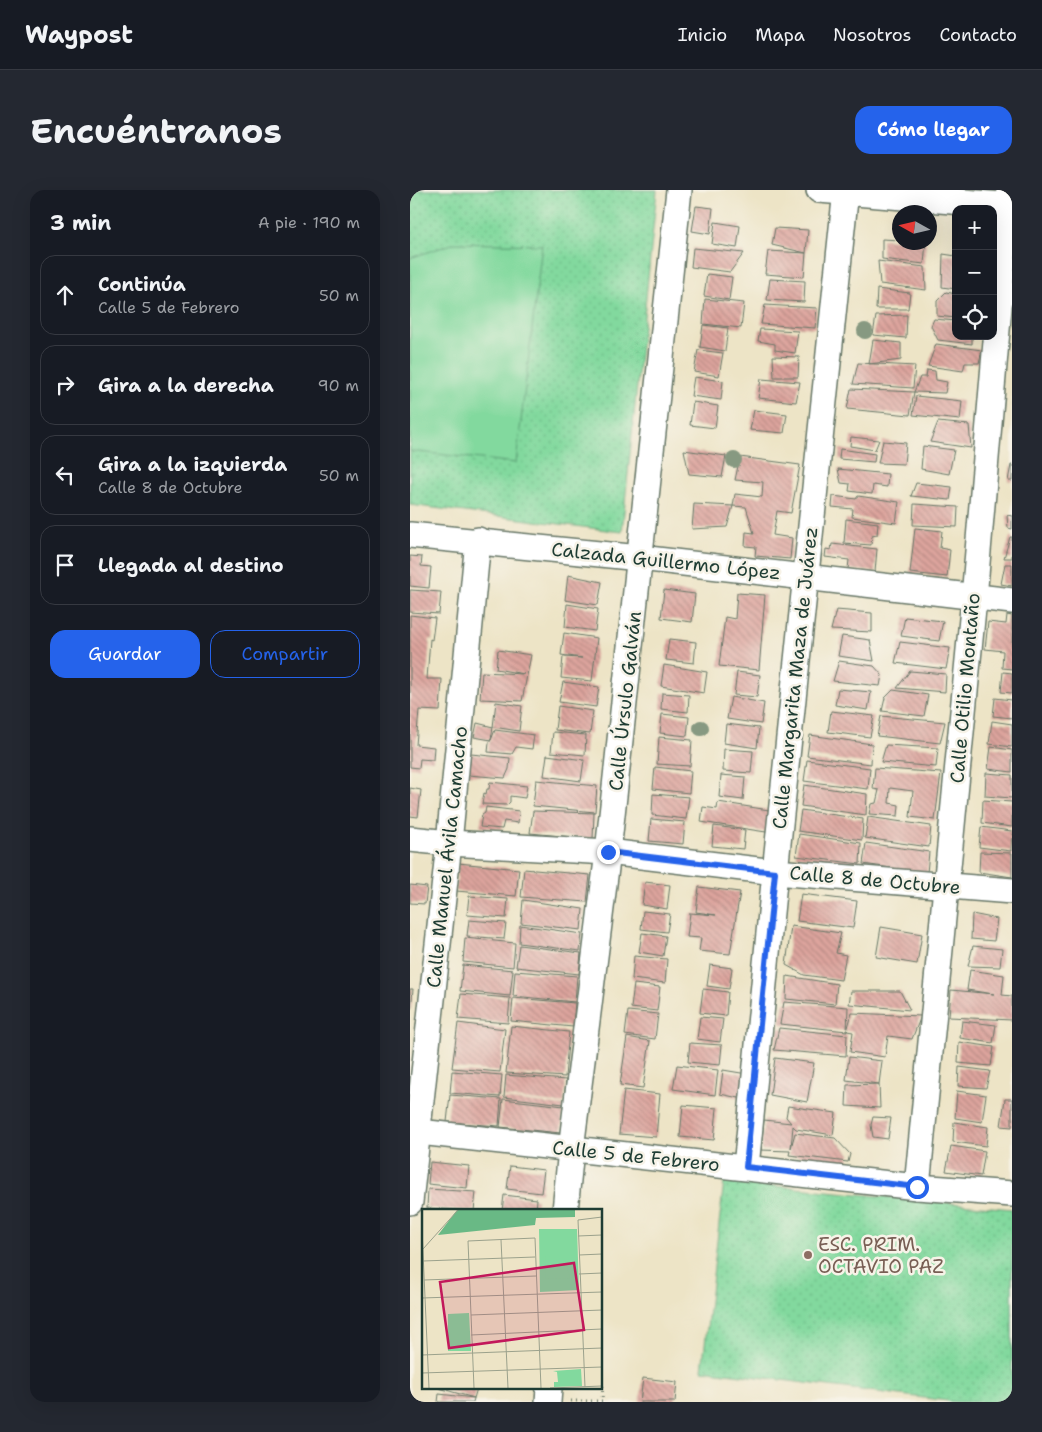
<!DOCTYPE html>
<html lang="es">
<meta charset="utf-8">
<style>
:root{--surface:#171b24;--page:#242831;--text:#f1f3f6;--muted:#9ea1a6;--line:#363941;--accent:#2563eb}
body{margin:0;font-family:"Shantell Sans",sans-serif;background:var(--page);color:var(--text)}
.controls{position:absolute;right:15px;top:15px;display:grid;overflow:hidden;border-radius:10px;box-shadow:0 5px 20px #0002}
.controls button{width:45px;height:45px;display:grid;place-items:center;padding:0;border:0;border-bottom:1px solid var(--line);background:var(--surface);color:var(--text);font:25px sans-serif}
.compass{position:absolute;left:482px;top:15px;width:45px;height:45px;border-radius:50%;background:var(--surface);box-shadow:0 5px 20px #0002;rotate:278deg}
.stop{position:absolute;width:15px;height:15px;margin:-11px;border:4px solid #2563eb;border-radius:50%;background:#fff}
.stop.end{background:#2563eb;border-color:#fff;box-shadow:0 1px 5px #0008}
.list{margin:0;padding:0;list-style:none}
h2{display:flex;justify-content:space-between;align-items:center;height:65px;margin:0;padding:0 20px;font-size:21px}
h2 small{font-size:16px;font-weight:400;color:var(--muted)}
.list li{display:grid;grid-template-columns:32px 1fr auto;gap:15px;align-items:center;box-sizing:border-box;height:80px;margin:0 10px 10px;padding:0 10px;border:1px solid var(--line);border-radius:15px}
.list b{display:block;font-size:19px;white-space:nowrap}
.list p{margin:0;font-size:16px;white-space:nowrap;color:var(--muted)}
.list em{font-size:16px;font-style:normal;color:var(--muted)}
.actions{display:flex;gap:10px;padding:15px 20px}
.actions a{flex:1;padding:11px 0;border:1px solid var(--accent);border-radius:15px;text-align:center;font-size:18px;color:var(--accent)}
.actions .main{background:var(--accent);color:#fff}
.icon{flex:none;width:28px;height:28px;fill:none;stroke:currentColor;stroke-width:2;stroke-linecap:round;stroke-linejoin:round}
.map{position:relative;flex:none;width:602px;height:1212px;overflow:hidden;border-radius:15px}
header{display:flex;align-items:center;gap:30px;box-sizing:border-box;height:70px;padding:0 25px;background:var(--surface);border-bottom:1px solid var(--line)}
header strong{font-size:24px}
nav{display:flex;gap:28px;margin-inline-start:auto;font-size:18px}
.intro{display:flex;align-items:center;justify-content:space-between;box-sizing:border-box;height:120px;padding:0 30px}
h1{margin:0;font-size:35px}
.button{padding:12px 22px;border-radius:15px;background:var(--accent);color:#fff;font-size:18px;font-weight:700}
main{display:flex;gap:30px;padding:0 30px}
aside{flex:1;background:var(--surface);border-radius:15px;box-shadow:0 5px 20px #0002}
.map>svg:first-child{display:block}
</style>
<header>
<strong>Waypost</strong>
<nav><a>Inicio</a><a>Mapa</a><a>Nosotros</a><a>Contacto</a></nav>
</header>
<div class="intro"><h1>Encuéntranos</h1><a class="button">Cómo llegar</a></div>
<main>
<aside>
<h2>3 min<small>A pie · 190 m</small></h2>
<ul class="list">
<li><svg class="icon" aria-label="ahead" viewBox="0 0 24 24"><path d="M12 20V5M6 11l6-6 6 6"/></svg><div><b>Continúa</b><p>Calle 5 de Febrero</p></div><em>50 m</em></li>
<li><svg class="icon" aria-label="right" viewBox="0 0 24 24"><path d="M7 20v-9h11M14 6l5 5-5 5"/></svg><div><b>Gira a la derecha</b></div><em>90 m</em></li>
<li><svg class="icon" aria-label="left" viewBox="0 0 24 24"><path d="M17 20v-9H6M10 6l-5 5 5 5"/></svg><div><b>Gira a la izquierda</b><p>Calle 8 de Octubre</p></div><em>50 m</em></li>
<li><svg class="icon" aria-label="arrive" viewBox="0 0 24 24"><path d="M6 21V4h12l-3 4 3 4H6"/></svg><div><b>Llegada al destino</b></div></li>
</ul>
<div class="actions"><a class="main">Guardar</a><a>Compartir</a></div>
</aside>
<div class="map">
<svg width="602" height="1212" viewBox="0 0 602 1212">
<defs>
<pattern id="grass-dots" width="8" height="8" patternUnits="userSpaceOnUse" patternTransform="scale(1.25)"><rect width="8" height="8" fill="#82d99e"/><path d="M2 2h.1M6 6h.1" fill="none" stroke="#70bb89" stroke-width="1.8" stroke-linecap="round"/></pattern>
<pattern id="building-back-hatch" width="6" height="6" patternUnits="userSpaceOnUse" patternTransform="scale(1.25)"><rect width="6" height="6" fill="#dda49d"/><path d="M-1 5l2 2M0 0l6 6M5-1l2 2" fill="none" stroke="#b38781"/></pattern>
</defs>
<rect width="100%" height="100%" fill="#f7f3e8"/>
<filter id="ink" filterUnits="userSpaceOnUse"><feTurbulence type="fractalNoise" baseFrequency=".02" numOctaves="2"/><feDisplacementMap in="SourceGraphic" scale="10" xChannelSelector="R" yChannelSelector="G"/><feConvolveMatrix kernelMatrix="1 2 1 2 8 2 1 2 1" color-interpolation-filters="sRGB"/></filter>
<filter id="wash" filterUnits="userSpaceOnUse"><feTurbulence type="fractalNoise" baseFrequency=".0096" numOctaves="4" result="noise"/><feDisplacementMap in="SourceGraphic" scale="20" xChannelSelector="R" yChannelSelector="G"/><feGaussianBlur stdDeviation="1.12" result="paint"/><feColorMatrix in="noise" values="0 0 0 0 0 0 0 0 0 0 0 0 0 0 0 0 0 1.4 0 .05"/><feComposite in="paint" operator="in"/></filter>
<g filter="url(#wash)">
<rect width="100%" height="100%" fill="#ede4c6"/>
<g fill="url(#grass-dots)" stroke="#508b69">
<path d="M0,0H247L212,342L0,315Z"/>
<path d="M314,991L602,1019V1212H546L292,1180Z"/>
</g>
<path fill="#82d99e" stroke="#508b69" d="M45,53L132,55L106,273L0,261V68Z"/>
<g id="blocks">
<g fill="url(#building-back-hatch)">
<path d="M286,16L303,18L300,44L282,41Z"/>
<path d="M305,32L330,36L327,58L302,54Z"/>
<path d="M365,38L398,40L396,63L362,55Z"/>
<path d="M472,49L490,50V52H516L514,74L472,69Z"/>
<path d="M283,58L334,63L320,82L281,77Z"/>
<path d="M358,61L396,63L394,87L355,84Z"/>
<path d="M533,64L546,66V99L532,97Z"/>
<path d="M468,71L515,77L516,100L470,94Z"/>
<path d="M297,84L322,87L319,110L294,106Z"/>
<path d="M360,89L395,91L394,112L357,110Z"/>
<path d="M467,99L500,103L498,119H466Z"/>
<path d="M536,102L546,104V128L527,126V111Z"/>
<path d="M295,109L334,113L331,138L293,134Z"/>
<path d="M355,115L407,118L405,138L351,134Z"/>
<path d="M497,125L496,148L463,145L466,126Z"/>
<path d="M524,129L546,131V146H562V154L528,150L521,136Z"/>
<path d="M293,135L318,138L315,161L290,157Z"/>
<path d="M350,139L388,141L385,163L365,160V154L348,151Z"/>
<path d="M463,150L491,153V170L459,174Z"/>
<path d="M526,154L572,160L569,173H555L553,181L518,176Z"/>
<path d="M288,160L313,163L309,186L284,182Z"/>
<path d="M363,166L389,167L388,187H364Z"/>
<path d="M448,173L505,176L503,198L443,194Z"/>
<path d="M517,180L525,181L526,190L537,192L535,203L504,202L510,187H516Z"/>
<path d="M284,187L313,191L311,210L281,206Z"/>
<path d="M351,189L390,192L386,212L348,208Z"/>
<path d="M441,199L504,202L500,225L437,219Z"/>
<path d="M506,206L552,211L550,230L503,225Z"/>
<path d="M283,212L308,216L305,238L280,235Z"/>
<path d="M344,220L377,224L374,243L340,240Z"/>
<path d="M528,232L559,235L561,258L520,252Z"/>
<path d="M441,247L469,250L465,260L440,256Z"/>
<path d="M473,251L496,253L494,274L468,273Z"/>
<path d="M513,256L544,260L539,284L511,279Z"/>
<path d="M430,259L465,264L464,272L429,269Z"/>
<path d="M274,260L316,266L312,287L279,284Z"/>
<path d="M330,267L390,275L381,323L367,321L363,345L382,348L380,369L345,366L346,357L335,356L336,342L344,343L336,317L323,316L325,304L352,307L353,292L325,290Z"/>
<path d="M601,275H602V291H598Z"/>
<path d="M428,279L478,284L477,297L463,295L462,304L439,301L440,294L431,293Z"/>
<path d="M506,293L542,297L540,310L501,306Z"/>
<path d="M423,306L446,309L448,306L489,312L486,333L442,327L443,319L422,317Z"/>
<path d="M284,314L323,316L317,337L282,339Z"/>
<path d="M504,314L548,317L547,337L503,335Z"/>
<path d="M597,325L602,326V339L598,338Z"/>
<path d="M436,329L468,333L467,345L462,346L461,355L434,353Z"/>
<path d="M505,338L532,341L530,358L540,360L537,387L500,383Z"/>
<path d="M600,347H602V368H594Z"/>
<path d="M422,354L467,359L465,382L438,379L439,370L415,367L416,359L421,360Z"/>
<path d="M0,366L12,367L11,376L21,377L19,398L0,396Z"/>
<path d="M595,374H602V396L591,394Z"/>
<path d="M158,385L192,392L188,415L155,410Z"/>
<path d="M0,400L31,402L29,424L0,422Z"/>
<path d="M254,400L285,404L282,432L251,428Z"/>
<path d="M327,403L355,405L349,480L309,476L315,427L325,429Z"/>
<path d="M157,414L188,419L185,441L155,437Z"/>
<path d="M426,420L462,423V442L421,440Z"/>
<path d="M0,425L25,428L22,450L20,449L17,489H32L30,521L9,520L6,555L24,557L23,570L10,569L9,578L0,577Z"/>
<path d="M597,425L602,426V479L592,478L593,461L575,459L578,432L596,434Z"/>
<path d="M495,427L533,431L529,451L491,446Z"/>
<path d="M154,443L187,448L182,491L151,488L153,467L172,468L151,465Z"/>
<path d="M432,446L460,450L464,471L428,466Z"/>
<path d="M259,449L286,452L284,473L256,470Z"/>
<path d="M490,452L540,458L536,479L485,473Z"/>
<path d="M88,460L121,465L112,511L70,509L72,482L114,484L86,479Z"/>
<path d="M429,471L464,476L472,485L470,496L423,491Z"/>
<path d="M254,475L297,482L294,503L251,496Z"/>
<path d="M500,481L536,484L535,502L487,498Z"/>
<path d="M327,482L350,485L347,507L324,505Z"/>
<path d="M593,482L602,483V503L591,502Z"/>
<path d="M153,492L189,497L186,517L149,512Z"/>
<path d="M428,499L461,502L458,520L425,515Z"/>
<path d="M483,500L518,505L514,526L472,521L475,508Z"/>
<path d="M252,503L279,505L278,522L251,519Z"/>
<path d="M321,507L354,513L351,534L317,529Z"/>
<path d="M585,508L602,510V528L583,526Z"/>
<path d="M86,512L112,516L109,541L83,537Z"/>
<path d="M148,516L183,521L180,544L145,540Z"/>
<path d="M421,521L464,526L460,547L418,542Z"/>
<path d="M252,524L279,527L277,546L250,543Z"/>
<path d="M471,526L535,532L530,553L467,546Z"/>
<path d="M582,531L602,534V557L579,554Z"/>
<path d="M67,533L83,537L81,550L85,540L124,545L122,559L106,557L102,564L78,562L79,553L81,550L64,547Z"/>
<path d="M316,534L349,538L347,558L314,553Z"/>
<path d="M143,542L176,545L175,565L141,562Z"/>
<path d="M400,545L462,554L461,574L397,566Z"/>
<path d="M249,547L282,550L280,576L247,574Z"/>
<path d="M476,555L528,558L526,577L471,572Z"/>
<path d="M581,557L602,560V582L578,579Z"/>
<path d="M314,559L343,561L341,583L313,581Z"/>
<path d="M61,564L100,568L99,579L95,588L58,585Z"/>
<path d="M137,565L174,570L171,591L134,586Z"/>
<path d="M397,570L460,578L458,599L394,591Z"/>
<path d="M245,577L281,581L279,603L243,599Z"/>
<path d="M465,578L531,583L525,630L500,627L503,601L480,598L479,613L489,615L488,626L459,624L461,614L466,613L469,600L463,599Z"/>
<path d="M576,583L602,585V608L575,606Z"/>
<path d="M311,585L335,587L333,610L309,607Z"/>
<path d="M126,590L187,596L185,622L123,616Z"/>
<path d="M80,592L117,596L115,608L100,606V612L97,615L72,614L74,603L76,604L77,599H79Z"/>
<path d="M394,595L457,604L456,625L391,616Z"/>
<path d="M0,598L11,600L8,627L0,626Z"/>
<path d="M243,604L279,607L276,629L242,625Z"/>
<path d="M573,610L602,612V637L572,633Z"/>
<path d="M308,612L359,620L356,642L291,632L293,617L307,619Z"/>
<path d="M76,617L109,621L108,633L94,631L92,639L70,637L72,625L75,623Z"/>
<path d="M391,620L453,629L452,650L388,641Z"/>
<path d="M123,621L184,623L183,649L120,643Z"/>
<path d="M458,627L521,636L519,657L455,648Z"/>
<path d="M241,629L275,632L273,654L239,651Z"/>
<path d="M304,636L335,640L333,659L302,656Z"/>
<path d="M571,637L602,641L601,661L569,657Z"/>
<path d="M389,644L451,653L450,674L386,666Z"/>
<path d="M456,653L519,662L517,683L453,674Z"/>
<path d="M570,662L602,663V687L569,682Z"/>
<path d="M48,673L109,679L106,706L46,701Z"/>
<path d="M114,679L180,685L177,712L111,707Z"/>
<path d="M235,692L260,695L257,719L232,715Z"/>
<path d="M0,695L17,697L15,714L0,713Z"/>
<path d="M289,697L330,702L320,764L289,761L291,748L277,747L280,723L306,725L286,722Z"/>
<path d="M391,704L447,711L443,738L387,731Z"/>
<path d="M59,706L98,709L96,728L57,725Z"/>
<path d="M113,710L173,719L171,740L111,733Z"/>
<path d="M233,721L260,724L257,742L231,739Z"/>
<path d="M562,724L587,729L584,751L561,749Z"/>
<path d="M59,730L96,733L94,749L57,746Z"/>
<path d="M110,735L172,744L170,761L109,753Z"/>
<path d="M381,736L431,743L426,763L436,765L431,790L394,785L376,775Z"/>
<path d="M471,737L512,744L507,774L466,767Z"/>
<path d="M232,743L256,746L253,766L229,762Z"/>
<path d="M55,748L105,753L103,777L53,772Z"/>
<path d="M109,755L171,763L169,784L106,777Z"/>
<path d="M563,756L592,759L590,777L558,776Z"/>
<path d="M224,766L257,769L255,793L222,789Z"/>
<path d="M53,775L103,780L100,806L50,801Z"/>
<path d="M300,775L322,778L319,799L297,796Z"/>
<path d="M560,780L594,785L592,805L602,806V830L539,827L541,800L584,804L557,800Z"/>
<path d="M105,781L167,786L165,812L103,806Z"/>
<path d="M377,786L427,794L425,814L376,809Z"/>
<path d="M224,794L250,797L247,821L221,818Z"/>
<path d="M0,799H3L1,819H0Z"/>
<path d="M293,799L318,802L316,826L290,823Z"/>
<path d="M441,801H490L500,820L439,814Z"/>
<path d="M51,804L100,808L98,833L48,829Z"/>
<path d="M103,808L165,813L163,837L101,831Z"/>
<path d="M374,812L438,817L437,841L370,834Z"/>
<path d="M218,821L248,824L245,849L215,845Z"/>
<path d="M442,823L511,826L502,849L478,846L475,867L440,862L443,842L437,841Z"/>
<path d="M290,827L313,829L310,852L287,849Z"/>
<path d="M552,831L586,835L583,853L550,848Z"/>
<path d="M48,833L95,839L90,882L42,878Z"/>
<path d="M101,836L159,842L155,887L96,883Z"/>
<path d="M369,838L437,845L436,866L364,860Z"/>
<path d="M217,847L240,851L233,898L210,895Z"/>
<path d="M549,852L584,857L581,876L548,873Z"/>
<path d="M280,853L312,855L310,875L278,872Z"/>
<path d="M439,867L472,871L469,894L436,890Z"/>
<path d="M365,868L404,873L397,912L360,905Z"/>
<path d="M267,875L308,880L305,905L263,899Z"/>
<path d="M549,877L580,881L576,898L548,896Z"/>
<path d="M313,880L337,884L334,909L310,904Z"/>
<path d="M42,881L92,885L90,907L40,903Z"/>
<path d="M96,885L156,890L154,914L94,907Z"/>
<path d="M469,894L470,918L436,916L437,895Z"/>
<path d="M214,900L250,904L246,947L209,944Z"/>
<path d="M547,901L576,905L572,932L545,928Z"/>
<path d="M40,905L91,909L89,936L37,932Z"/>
<path d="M93,909L154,916L151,943L90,937Z"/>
<path d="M595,909H602V937L591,936Z"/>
<path d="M273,915L307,918L304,950L270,947Z"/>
<path d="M378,916L426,923L423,945L386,939L383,936L381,958L385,943L425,948L440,964L438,972L379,965L380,961L351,960L354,930L381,933L376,927Z"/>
<path d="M463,927L481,928L478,949L463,947L461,935Z"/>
<path d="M544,932L578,937L576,956L543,952Z"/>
<path d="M541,956L575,961L571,986L536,981Z"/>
<path d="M20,972L59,976L57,998L18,994Z"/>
<path d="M100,976L134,980L131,1003L97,999Z"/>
<path d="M18,999L66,1002L64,1021L17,1018Z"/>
<path d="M94,1005L127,1009L126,1021H92Z"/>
<path d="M233,1188L267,1192L265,1212H230Z"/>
<path d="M29,1198H67L63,1212H28L29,1204L64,1208Z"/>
</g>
</g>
</g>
<g filter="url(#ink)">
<use href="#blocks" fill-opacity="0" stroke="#677767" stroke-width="1"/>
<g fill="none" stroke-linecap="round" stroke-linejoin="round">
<defs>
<g id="minor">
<path d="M409,0L602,16"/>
<path d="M0,345L230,368L602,411"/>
<path d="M0,649L39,653L198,662L365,682L602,701"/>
<path d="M0,941L507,997L602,1004"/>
<path d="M336,977L365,682L436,0"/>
<path d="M507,997L564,408L599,0"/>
<path d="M0,1012L39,653L68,350"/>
<path d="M155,1021L161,959L198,662L269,0"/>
<path d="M138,1212L139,1198"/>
</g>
</defs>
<use href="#minor" stroke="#677767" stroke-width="28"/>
<path stroke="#677767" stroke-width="3" stroke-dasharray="1 4" stroke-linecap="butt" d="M161,1211H192L193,1193"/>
<use href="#minor" stroke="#fff" stroke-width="25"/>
</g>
<g fill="#879981">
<circle cx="455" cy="141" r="8"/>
<circle cx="324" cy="270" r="8"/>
<circle cx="291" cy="538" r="8"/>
</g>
</g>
<g fill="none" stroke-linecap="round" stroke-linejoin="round" filter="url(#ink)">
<path stroke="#2563eb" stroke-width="6" d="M198,662L365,682L336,977L507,997"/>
</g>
<circle fill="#8d6e63" stroke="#f7f3e8" stroke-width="2" cx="398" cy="1065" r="5"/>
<g text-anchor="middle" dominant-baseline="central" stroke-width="5" stroke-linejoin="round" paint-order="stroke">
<g font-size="19" fill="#1f3d34" stroke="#f7f3e8">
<text transform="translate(256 371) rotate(6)">Calzada Guillermo López</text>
<text transform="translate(385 488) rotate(-84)">Calle Margarita Maza de Juárez</text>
<text transform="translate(555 498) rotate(-85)">Calle Otilio Montaño</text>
<text transform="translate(215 511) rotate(-84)">Calle Úrsulo Galván</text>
<text transform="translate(37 667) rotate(-84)">Calle Manuel Ávila Camacho</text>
<text transform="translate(465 690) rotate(5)">Calle 8 de Octubre</text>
<text transform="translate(226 966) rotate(6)">Calle 5 de Febrero</text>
</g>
<g font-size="19" fill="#785e54" stroke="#f7f3e8" text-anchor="start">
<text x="408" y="1054">ESC. PRIM.<tspan x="408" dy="22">OCTAVIO PAZ</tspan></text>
</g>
</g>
<g transform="translate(12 1019)">
<rect width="180" height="180" fill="#ede4c6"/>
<path d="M117,20H155L157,81L118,83ZM47,104L49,142H26V105ZM159,160L160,177L132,178V173H136L135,163L131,162Z" fill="#82d99e"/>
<path d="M35,1H153V8L114,9L113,16L16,26Z" fill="#69b985"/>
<path d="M123,47L143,51L148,69L124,70Z" fill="#82d99e"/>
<path fill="none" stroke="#9ba18c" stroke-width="1" d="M0,20L7,179M156,27L180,26M79,31L86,179M1,40L36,1M157,46L180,45M1,52L113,48M157,65L180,64M2,71L114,67M0,89L180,83M49,106L180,101M49,126L180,120M0,146L180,139M0,164L180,158M163,178L156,11L180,8M52,179L46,32L113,29L119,179M128,179L180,177"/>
<path fill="#c2185b" fill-opacity="0.15" stroke="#c2185b" stroke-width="2.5" d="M152,54L162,121L27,139L18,73Z"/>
<rect width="180" height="180" fill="none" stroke="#1f3d34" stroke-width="2.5"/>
</g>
</svg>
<div class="controls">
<button>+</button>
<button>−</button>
<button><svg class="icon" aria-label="locate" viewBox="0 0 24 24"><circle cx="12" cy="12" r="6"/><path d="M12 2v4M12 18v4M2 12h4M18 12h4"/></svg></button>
</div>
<svg class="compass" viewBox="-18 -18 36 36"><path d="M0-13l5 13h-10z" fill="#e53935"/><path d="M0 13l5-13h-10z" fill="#9ea1a6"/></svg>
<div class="stop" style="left:507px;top:997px"></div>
<div class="stop end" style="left:198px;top:662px"></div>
</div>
</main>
